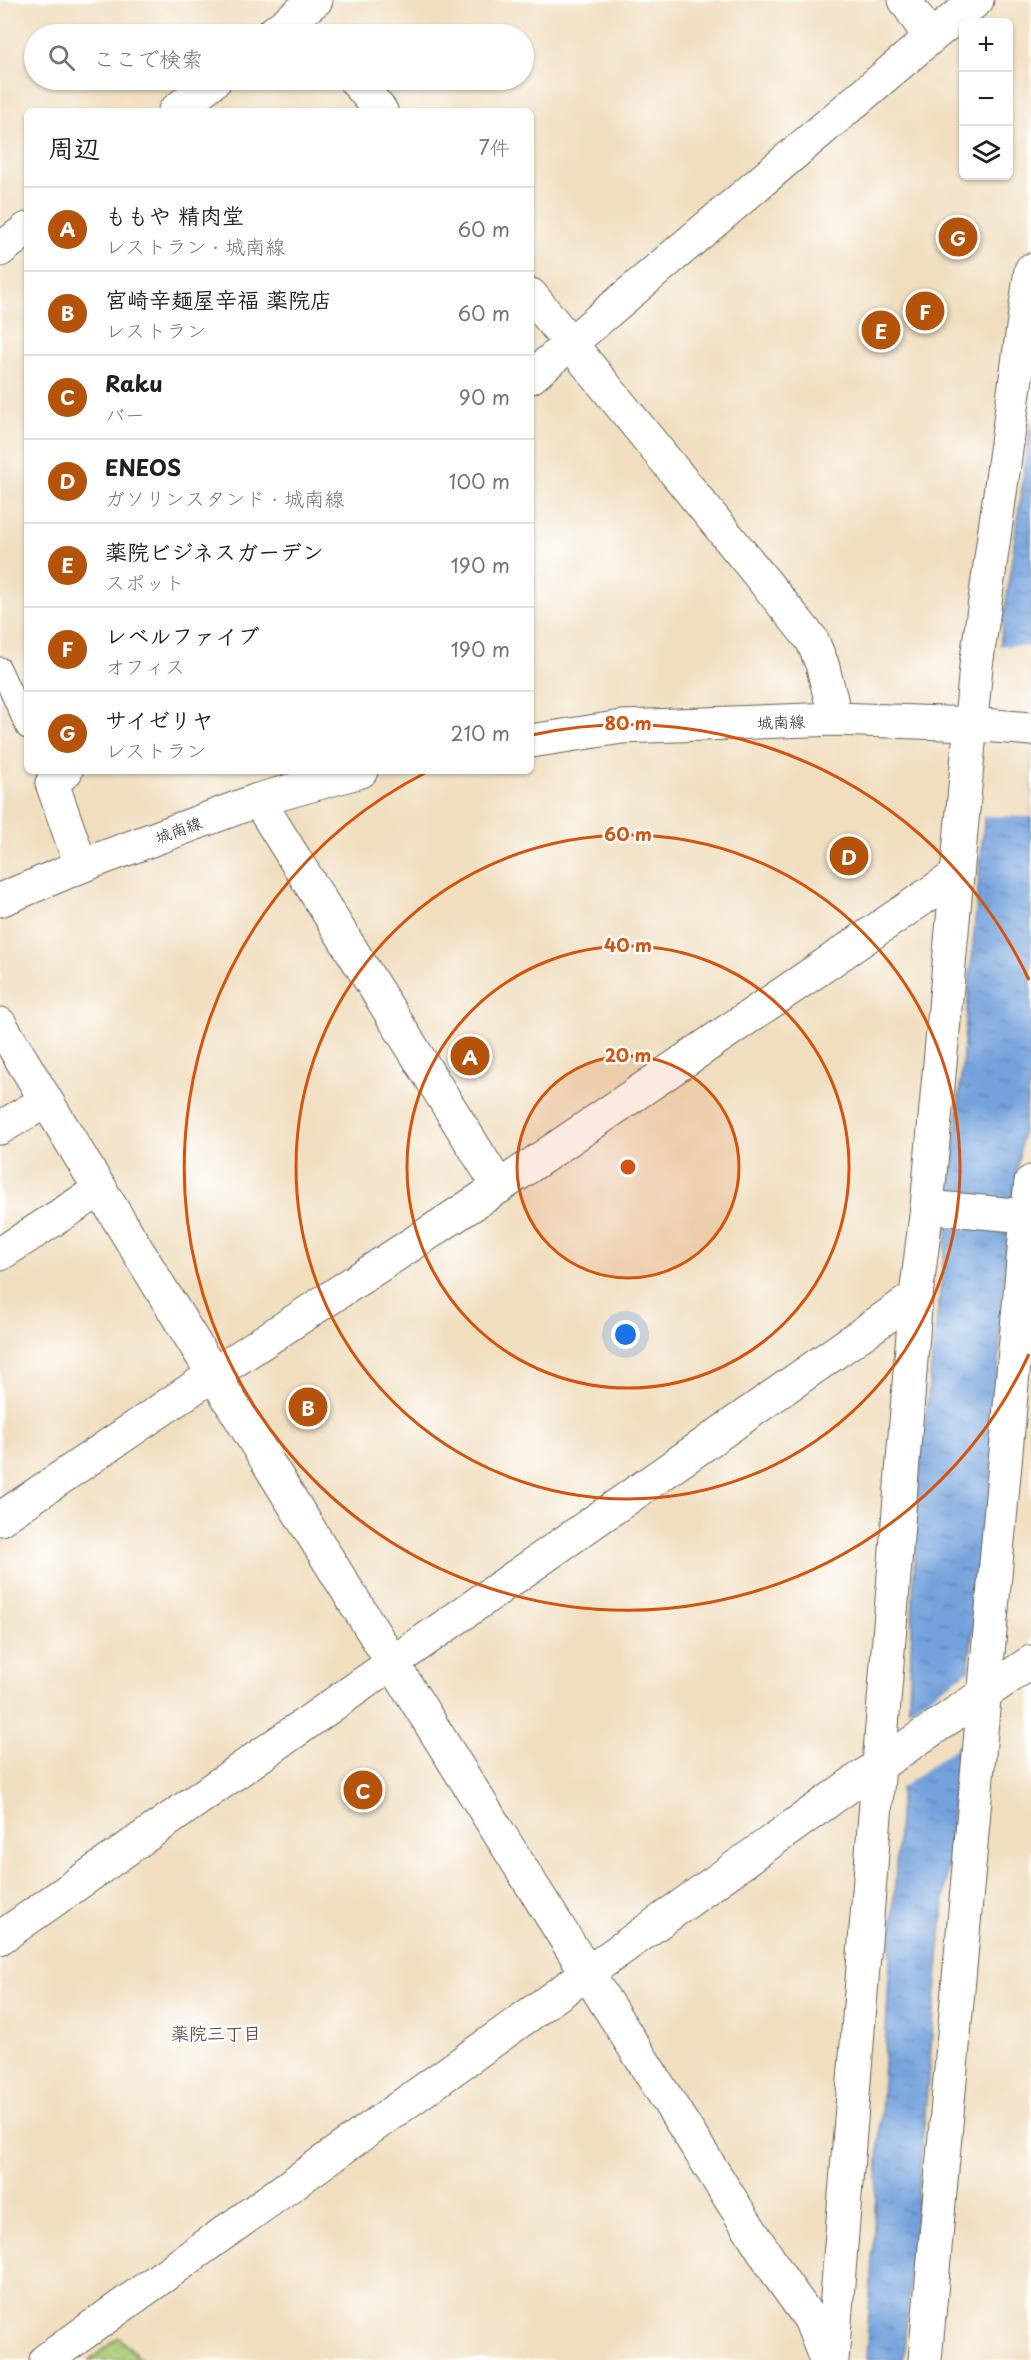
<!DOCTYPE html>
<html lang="ja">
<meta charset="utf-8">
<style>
:root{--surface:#fff;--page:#f2f2f2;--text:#202124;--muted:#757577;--line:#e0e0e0;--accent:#b45309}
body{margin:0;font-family:"Playpen Sans","Klee One",sans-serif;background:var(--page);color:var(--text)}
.controls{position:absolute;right:18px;top:18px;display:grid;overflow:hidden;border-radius:9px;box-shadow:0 2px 4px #0004}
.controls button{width:54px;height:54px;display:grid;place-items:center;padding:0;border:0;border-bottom:2px solid var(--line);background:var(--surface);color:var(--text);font:30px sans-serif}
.you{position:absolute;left:626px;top:1335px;width:21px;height:21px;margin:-15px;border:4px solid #fff;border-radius:50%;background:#1a73e8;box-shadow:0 0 0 9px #1a73e833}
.badge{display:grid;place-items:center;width:39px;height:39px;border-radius:50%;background:var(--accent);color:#fff;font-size:20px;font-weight:700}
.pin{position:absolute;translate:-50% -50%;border:3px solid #fff;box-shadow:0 2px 6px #0006}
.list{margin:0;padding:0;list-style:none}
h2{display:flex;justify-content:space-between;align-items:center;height:78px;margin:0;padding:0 24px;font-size:26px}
h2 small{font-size:20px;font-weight:400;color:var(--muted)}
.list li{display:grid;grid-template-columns:39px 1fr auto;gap:18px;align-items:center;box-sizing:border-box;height:84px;padding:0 24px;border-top:2px solid var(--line)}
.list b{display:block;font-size:22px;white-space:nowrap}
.list p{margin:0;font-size:20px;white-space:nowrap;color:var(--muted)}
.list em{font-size:20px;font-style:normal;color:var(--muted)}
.icon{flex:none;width:33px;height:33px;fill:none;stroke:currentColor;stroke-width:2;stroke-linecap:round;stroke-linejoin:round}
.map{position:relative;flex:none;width:1031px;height:2360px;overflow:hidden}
.search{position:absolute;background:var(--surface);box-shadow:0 2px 4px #0004;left:24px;top:24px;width:510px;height:66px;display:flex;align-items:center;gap:15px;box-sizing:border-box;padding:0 21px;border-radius:33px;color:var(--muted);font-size:22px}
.panel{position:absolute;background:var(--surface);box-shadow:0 2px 4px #0004;left:24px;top:108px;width:510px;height:666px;border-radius:9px}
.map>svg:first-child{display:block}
</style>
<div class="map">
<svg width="1031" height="2360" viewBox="0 0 1031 2360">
<defs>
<pattern id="green-dots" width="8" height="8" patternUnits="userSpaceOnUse" patternTransform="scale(1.5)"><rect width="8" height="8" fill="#a4c46d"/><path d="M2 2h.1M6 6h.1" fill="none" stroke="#8da85e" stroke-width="1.8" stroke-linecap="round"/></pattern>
<pattern id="water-ripples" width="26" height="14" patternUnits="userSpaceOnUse" patternTransform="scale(1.5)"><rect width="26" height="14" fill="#73a1db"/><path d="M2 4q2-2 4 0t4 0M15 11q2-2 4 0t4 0" fill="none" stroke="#5e82b1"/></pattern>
</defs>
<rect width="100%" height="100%" fill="#fff"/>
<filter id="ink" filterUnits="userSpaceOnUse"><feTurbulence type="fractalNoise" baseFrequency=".0167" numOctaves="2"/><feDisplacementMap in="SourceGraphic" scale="12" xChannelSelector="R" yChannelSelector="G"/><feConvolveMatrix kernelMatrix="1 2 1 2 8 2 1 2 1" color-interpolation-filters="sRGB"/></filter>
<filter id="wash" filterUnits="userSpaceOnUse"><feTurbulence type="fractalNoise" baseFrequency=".008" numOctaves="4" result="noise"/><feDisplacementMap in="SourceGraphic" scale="24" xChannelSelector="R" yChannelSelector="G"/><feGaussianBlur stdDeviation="1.35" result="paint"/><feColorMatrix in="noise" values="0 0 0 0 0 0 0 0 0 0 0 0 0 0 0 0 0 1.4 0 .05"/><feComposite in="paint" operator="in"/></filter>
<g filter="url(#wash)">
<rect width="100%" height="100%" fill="#f0debf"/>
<path fill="url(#green-dots)" stroke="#607044" stroke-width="1.5" d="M119,2337L142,2360H89Z"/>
<path fill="url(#water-ripples)" stroke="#485e7c" stroke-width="1.5" d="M1031,421V1075L1007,1237L990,1496L957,1757L903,2360H866L900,1799L909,1706L917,1489L947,1231L1000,645Z"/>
<g fill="#f0debf">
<path d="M997,645L1031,647V817L982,816Z"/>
<path d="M970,1670L962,1743L898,1790L905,1712Z"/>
</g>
</g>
<g filter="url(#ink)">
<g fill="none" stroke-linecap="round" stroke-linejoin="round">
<defs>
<path id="lane" d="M0,668L27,728"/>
<g id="street">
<path d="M905,0L930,38"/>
<path d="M272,34L316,0"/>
<path d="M355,80L381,111"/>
<path d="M175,111L215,80"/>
<path d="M0,250L27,229"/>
<path d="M531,295L812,640L822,664L836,719"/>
<path d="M531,377L930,38L977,0"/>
<path d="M66,771L52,783L81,866"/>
<path d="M258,800L499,1187"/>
<path d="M0,1024C254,1446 517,1864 782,2280L810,2319L826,2360"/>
<path d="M0,1128L46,1101"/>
<path d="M927,1207L1027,1216L1031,1182"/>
<path d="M0,1254L101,1189"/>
<path d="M0,1519L214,1374L499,1187L957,875"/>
<path d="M0,1938L916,1296"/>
<path d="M46,2360L852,1784L1031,1662"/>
<path d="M925,2360L1027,1216"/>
</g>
<g id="secondary">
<path d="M531,741L622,727L836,719L971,724L1031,729"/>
<path d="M0,900L81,866L258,800L361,771"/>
<path d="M832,2360L916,1296L927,1207L976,666L1031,270"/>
</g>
</defs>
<use href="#lane" stroke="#666055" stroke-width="23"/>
<use href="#street" stroke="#666055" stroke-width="35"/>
<use href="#secondary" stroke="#666055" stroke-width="35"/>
<use href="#lane" stroke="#fff" stroke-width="21"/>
<use href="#street" stroke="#fff" stroke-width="33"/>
<use href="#secondary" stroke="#fff" stroke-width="33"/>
</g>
</g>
<circle cx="628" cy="1167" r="111" fill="#d4530e" fill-opacity=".12"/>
<g fill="none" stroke="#d4530e" stroke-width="3">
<circle cx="628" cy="1167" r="111"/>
<circle cx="628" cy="1167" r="221"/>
<circle cx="628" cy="1167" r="332"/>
<path d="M1029 1354A443 443 0 1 1 427 772M532 735A443 443 0 0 1 1029 980"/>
</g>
<g text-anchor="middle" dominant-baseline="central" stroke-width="5" stroke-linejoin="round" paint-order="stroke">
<g font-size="16" fill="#1c1c1c" stroke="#fff">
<text transform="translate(781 721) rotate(-2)">城南線</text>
<text transform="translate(178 829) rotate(-20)">城南線</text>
</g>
<g font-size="18" font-weight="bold" fill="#694f4b" stroke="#fff">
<text x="216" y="2032">薬院三丁目</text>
</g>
</g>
<circle cx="628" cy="1167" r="9" fill="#d4530e" stroke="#fff" stroke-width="3"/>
<g font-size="18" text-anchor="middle" font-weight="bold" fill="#d4530e" stroke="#fff" stroke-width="5" stroke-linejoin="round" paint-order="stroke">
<text x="628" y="730">80 m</text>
<text x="628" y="841">60 m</text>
<text x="628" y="952">40 m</text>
<text x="628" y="1062">20 m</text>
</g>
</svg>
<div class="controls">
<button>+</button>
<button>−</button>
<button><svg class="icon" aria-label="layers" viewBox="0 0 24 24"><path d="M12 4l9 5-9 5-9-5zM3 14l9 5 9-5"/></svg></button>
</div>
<div class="you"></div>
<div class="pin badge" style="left:470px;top:1056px">A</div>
<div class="pin badge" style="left:308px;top:1407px">B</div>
<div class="pin badge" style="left:363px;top:1790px">C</div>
<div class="pin badge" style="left:849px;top:856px">D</div>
<div class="pin badge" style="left:881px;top:330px">E</div>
<div class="pin badge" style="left:925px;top:311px">F</div>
<div class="pin badge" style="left:958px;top:237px">G</div>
<div class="search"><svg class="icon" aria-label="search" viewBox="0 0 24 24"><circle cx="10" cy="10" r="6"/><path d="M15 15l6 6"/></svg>ここで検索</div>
<section class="panel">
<h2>周辺<small>7件</small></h2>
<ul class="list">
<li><span class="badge">A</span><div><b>ももや 精肉堂</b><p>レストラン · 城南線</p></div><em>60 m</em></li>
<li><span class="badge">B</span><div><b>宮崎辛麺屋辛福 薬院店</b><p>レストラン</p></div><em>60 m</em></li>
<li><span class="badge">C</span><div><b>Raku</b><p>バー</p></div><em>90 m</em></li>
<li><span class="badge">D</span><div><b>ENEOS</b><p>ガソリンスタンド · 城南線</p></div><em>100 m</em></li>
<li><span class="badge">E</span><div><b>薬院ビジネスガーデン</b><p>スポット</p></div><em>190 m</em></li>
<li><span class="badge">F</span><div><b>レベルファイブ</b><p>オフィス</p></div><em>190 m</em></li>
<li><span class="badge">G</span><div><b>サイゼリヤ</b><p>レストラン</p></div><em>210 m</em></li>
</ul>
</section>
</div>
